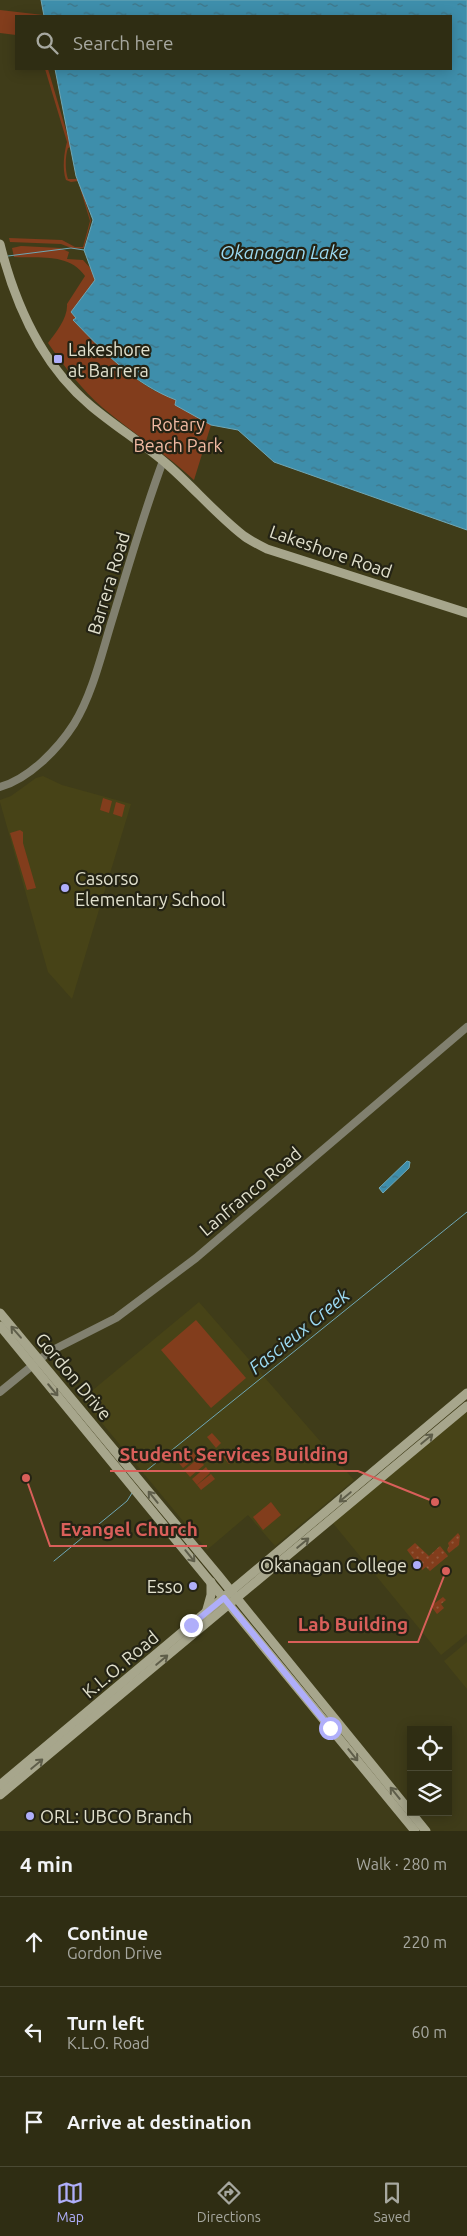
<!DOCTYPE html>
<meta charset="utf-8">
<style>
:root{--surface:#2f2d13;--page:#37351c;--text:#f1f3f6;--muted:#a7a8a0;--line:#4a4933;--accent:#afaefa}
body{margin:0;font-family:Ubuntu,sans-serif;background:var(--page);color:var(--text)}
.controls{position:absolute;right:15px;bottom:15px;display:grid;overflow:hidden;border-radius:0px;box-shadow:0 2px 12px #0003}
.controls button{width:45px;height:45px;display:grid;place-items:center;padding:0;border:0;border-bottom:1px solid var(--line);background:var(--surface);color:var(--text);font:25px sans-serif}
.stop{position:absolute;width:15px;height:15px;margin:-11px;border:4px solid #afaefa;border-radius:50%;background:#fff}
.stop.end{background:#afaefa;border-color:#fff;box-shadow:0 1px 5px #0008}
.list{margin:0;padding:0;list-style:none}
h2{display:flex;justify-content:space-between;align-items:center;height:65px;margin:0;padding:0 20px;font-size:21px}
h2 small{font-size:16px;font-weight:400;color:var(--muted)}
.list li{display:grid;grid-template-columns:32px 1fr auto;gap:15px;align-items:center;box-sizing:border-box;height:90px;padding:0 20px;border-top:1px solid var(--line)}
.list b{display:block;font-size:19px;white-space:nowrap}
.list p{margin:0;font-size:16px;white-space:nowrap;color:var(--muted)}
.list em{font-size:16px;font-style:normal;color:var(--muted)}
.icon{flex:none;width:28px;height:28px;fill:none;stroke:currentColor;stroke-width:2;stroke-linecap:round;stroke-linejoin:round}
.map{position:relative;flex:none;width:467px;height:1831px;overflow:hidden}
.search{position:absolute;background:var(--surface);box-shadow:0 2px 12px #0003;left:15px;right:15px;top:15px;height:55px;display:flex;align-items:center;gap:12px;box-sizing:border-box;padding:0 18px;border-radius:0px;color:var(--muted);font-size:19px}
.sheet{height:335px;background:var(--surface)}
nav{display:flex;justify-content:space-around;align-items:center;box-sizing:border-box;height:70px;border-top:1px solid var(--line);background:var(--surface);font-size:14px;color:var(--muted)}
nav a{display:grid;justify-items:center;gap:2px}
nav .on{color:var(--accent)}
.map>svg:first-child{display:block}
</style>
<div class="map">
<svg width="467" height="1831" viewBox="0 0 467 1831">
<defs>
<pattern id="grass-dots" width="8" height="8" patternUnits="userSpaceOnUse" patternTransform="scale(1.25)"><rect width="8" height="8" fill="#823d1c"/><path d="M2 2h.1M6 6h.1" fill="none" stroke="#93593c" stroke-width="1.8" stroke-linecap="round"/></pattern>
<pattern id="water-ripples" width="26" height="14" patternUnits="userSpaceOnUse" patternTransform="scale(1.25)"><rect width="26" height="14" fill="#3e8eab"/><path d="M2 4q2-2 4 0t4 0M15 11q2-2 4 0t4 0" fill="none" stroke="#407485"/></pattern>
</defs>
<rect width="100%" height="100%" fill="#3f3c19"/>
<g fill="#474317">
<path d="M43,776L62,785L131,804L72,999L48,972L0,802V800L11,796L36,778Z"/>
<path d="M199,1302L354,1480L275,1546L248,1515L207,1550L82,1399Z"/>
<path d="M467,1410V1634L441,1655L332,1522Z"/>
<path d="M467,1642V1689L444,1661Z"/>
</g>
<g fill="url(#grass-dots)">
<path d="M458,1533L460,1536L459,1545L449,1553L447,1550L449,1546L448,1543Z"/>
<path d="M415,1543L429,1556L440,1546L448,1556L430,1571L426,1567L422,1570L407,1550Z"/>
<path d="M443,1597L446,1600L441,1604L444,1608L437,1614L431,1606Z"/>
</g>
<g fill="#823d1c">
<path d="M0,10L52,16H16V35L0,33Z"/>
<path d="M45,69H48L71,147L68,148C65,156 65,171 68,179H79L91,221L84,248L74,249L61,244L10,242L9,238L62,240L75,247H83L90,221L78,181L71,182L66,180C62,169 64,153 67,142Z"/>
<path d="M21,246L60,248L69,252L67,259L83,260L94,272L95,280L72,312L76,318L73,320L106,354L133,377L153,390L177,400L211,425L194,480C166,454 133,433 103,408C82,390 64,366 48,343C56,332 68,318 67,304L85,276C70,253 38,258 14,257L12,248Z"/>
<path d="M103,798L112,801L109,813L100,810Z"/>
<path d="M116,802L125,805L122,817L113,814Z"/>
<path d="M20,830L23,832V843L36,888L27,890L10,833Z"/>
<path d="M196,1320L246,1378L211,1408L161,1350Z"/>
<path d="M212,1433L221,1443L216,1448L207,1437Z"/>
<path d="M191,1449L197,1457L183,1468L177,1461Z"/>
<path d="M226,1449L235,1460L229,1464L221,1454Z"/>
<path d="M199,1458L204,1465L190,1477L184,1470Z"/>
<path d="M206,1467L210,1473L197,1485L192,1479Z"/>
<path d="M211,1474L215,1479L201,1490L197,1485Z"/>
<path d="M271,1502L281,1515L263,1530L253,1517Z"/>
</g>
<g fill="url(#water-ripples)" stroke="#6fa7b5">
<path d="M41,0H467V530L274,462L238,430L211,425L175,405L176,400C134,384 104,352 73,320L76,318L71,312L95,280L84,250L93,220L76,176L55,69H451V16H44Z"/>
<path d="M407,1161L410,1162L409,1168L383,1193L379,1188Z"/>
</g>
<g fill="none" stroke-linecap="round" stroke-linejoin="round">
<g stroke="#6fa7b5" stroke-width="1">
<path d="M8,256L71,248L84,250"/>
<path d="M146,1471L467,1212"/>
<path d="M54,1561L127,1501L132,1493"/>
</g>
<g stroke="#81806f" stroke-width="8">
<path d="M0,787C29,779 58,749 74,724C93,693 102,652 113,617C129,564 144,512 163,461"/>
<path d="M0,1392L49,1352L116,1318L196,1258L467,1027"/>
</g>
<g stroke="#a7a68c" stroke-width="9">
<path d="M0,244C15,304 42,365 91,406C116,427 144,444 169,466C193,487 219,517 244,536C251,541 259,545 267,549L467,613"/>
<path d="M0,1313L218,1575L426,1831"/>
<path d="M0,1326L415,1831"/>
<path d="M206,1613L211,1595V1582"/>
<path d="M0,1785L467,1393"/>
<path d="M0,1795L467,1406"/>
</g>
</g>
<defs><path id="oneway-shaft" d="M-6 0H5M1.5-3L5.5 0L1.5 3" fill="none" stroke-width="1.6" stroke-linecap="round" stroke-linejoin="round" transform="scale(1.25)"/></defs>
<g stroke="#5f5e4a">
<use href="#oneway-shaft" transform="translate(16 1332) rotate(-131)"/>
<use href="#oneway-shaft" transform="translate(53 1390) rotate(50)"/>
<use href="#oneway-shaft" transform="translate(427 1439) rotate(-40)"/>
<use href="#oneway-shaft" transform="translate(153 1497) rotate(-129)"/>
<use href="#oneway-shaft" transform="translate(345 1497) rotate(140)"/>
<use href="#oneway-shaft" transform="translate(303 1543) rotate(-40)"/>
<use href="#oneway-shaft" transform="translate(190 1556) rotate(51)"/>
<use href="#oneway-shaft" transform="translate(162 1660) rotate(-40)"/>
<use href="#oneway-shaft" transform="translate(353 1755) rotate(51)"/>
<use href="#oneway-shaft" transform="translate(37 1764) rotate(-40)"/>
<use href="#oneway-shaft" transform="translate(395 1793) rotate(-129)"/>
</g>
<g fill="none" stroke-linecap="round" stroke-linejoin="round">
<path stroke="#afaefa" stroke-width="6" d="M191,1625L224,1598L330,1728"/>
</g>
<g fill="#afaefa" stroke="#242314" stroke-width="2">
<rect x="53" y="354" width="10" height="10" rx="2.5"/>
<circle cx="65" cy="888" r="5"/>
<circle cx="417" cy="1565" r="5"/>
<circle cx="193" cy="1586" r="5"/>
<circle cx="30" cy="1816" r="5"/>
</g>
<g text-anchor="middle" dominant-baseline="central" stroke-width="4.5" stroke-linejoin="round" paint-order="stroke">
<g font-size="18" fill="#e1e0cd" stroke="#242314" text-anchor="start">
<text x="68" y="349">Lakeshore<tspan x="68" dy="21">at Barrera</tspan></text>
<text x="75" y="878">Casorso<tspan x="75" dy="21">Elementary School</tspan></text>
<text x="407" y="1565" text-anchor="end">Okanagan College</text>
<text x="183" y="1586" text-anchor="end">Esso</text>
<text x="40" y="1816">ORL: UBCO Branch</text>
</g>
<g font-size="18" fill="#f1baa3" stroke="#242314">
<text x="178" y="424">Rotary<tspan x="178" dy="21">Beach Park</tspan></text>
</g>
<g font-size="18" fill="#e1e0cd" stroke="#242314">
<text transform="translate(331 551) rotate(19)">Lakeshore Road</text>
<text transform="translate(108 583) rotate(-73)">Barrera Road</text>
<text transform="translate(250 1191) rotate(-40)">Lanfranco Road</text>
<text transform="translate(74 1376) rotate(50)">Gordon Drive</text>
<text transform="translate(120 1664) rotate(-40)">K.L.O. Road</text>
</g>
<g font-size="19" font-style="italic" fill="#9bd9f1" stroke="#242314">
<text x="284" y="252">Okanagan Lake</text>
<text transform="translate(299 1331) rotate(-39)">Fascieux Creek</text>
</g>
</g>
<path fill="none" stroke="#d95f5a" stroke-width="2" d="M435 1502L358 1471H110M26 1478L50 1546H207M446 1571L418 1642H288"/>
<g fill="#d95f5a" stroke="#242314" stroke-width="2">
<circle cx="435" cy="1502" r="5"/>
<circle cx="26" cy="1478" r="5"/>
<circle cx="446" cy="1571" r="5"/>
</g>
<g font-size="19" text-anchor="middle" font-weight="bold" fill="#d95f5a" stroke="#242314" stroke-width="4.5" stroke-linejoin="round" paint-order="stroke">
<text x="234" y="1461">Student Services Building</text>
<text x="129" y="1536">Evangel Church</text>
<text x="353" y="1631">Lab Building</text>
</g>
</svg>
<div class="controls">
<button><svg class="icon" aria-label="locate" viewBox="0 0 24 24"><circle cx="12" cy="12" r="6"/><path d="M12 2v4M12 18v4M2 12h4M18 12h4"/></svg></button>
<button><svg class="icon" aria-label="layers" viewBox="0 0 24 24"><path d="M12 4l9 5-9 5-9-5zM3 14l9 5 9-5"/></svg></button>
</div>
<div class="stop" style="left:330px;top:1728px"></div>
<div class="stop end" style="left:191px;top:1625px"></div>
<div class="search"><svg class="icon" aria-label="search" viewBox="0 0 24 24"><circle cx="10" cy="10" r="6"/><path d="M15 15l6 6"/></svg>Search here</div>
</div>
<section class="sheet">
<h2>4 min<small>Walk · 280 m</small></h2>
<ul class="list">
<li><svg class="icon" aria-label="ahead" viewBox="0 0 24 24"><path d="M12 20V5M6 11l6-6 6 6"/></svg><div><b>Continue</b><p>Gordon Drive</p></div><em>220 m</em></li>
<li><svg class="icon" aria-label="left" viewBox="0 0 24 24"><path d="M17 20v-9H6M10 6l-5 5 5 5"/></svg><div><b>Turn left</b><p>K.L.O. Road</p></div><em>60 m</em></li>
<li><svg class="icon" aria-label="arrive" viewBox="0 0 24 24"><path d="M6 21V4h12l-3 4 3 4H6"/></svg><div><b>Arrive at destination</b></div></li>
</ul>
</section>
<nav>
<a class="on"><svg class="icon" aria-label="map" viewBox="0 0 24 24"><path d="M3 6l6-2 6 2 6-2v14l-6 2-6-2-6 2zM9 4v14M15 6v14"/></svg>Map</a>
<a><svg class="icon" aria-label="directions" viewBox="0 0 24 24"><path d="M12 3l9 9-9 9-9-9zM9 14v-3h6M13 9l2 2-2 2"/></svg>Directions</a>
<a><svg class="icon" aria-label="saved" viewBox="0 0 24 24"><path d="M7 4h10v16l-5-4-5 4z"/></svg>Saved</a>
</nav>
